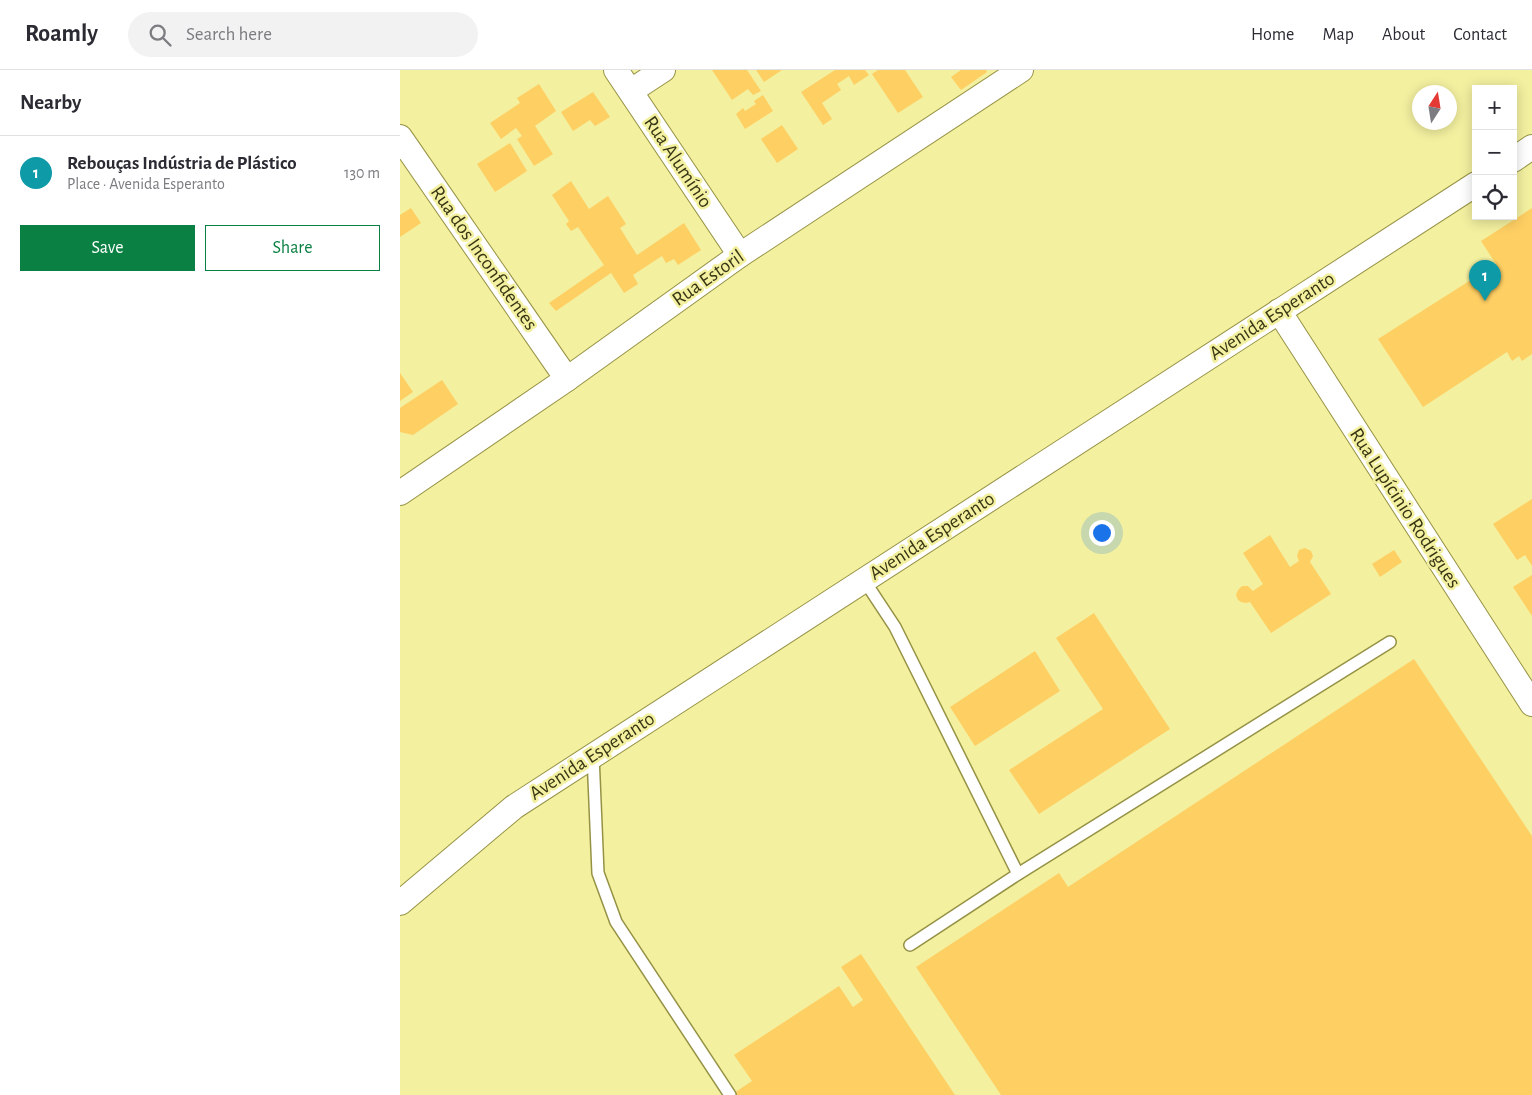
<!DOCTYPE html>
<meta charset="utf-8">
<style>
:root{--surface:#fff;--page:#f2f2f3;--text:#2b2b33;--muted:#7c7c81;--line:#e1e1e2;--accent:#0b8043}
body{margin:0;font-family:"Alegreya Sans",sans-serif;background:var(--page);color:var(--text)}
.controls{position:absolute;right:15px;top:15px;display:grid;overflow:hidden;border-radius:0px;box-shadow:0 2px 12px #0003}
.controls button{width:45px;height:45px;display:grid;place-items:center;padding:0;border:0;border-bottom:1px solid var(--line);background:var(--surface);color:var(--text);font:25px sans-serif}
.compass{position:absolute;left:1012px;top:15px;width:45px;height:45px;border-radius:50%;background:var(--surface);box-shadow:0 2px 12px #0003;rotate:12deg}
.you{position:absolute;left:701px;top:462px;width:18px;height:18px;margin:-12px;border:4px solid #fff;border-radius:50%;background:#1a73e8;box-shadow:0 0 0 8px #1a73e833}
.badge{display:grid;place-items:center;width:32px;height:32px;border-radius:50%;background:var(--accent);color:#fff;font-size:16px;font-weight:700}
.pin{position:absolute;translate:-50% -41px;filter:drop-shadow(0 1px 2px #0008)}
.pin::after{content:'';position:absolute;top:26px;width:18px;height:15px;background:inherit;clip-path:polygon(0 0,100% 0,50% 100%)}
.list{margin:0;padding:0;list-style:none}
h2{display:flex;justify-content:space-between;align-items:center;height:65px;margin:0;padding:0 20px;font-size:21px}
h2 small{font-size:16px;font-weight:400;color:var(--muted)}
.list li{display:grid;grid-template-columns:32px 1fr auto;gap:15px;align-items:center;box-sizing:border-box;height:75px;padding:0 20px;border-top:1px solid var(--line)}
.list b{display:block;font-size:19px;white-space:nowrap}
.list p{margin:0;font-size:16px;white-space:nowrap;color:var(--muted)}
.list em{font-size:16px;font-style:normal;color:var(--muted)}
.actions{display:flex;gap:10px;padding:15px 20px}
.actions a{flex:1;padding:11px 0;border:1px solid var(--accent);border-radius:0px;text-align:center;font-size:18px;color:var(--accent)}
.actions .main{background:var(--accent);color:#fff}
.icon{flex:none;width:28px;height:28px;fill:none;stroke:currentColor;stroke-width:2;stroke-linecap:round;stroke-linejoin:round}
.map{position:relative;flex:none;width:1132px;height:1025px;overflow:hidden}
header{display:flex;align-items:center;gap:30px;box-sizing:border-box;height:70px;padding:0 25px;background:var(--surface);border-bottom:1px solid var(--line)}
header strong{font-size:24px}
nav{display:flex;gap:28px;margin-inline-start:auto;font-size:18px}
.search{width:350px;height:45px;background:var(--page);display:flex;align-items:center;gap:12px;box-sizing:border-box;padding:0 18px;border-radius:28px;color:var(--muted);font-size:19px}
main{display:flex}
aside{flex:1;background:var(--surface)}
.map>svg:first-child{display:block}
</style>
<header>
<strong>Roamly</strong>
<div class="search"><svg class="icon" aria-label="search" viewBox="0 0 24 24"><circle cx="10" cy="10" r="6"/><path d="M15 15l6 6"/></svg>Search here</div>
<nav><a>Home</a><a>Map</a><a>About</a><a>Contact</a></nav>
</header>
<main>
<aside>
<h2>Nearby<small></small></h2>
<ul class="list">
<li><span class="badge" style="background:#0f9aa8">1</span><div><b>Rebouças Indústria de Plástico</b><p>Place · Avenida Esperanto</p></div><em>130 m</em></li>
</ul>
<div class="actions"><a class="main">Save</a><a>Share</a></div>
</aside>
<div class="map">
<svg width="1132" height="1025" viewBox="0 0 1132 1025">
<rect width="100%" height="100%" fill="#f3f0a0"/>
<g fill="#fecf63">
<path d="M312,0H347L361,21L353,25L348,19L332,30Z"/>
<path d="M356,0H382L364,12Z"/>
<path d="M435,0H465L469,5L454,15L449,6L437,14L441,20L422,33L432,49L423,55L401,22Z"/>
<path d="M478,0H505L523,27L498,43L472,4Z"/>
<path d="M561,0H586L587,2L561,20L551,7Z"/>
<path d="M139,14L156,41L135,56L153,84L134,96L117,69L122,66L116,58L101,69L90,53L120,33L117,28Z"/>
<path d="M193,22L210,47L195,56L190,50L173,61L161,42Z"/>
<path d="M363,25L373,41L345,59L336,44L343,38L345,41L356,34L354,31Z"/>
<path d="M382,55L398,79L377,93L361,69Z"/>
<path d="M110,73L127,101L95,122L77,94Z"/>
<path d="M171,111L189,139L208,126L226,154L220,158L237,185L284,153L301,180L278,195L274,189L266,193L262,186L233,205L238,214L224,223L211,203L156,241L149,233L204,195L178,157L171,161L166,154L169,151L152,125Z"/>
<path d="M11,138L21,153L0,167V145Z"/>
<path d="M1132,138V284L1122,291L1119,286L1112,291L1107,282L1023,337L978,269L1096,194L1081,171Z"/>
<path d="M0,303L13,322L0,331Z"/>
<path d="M42,310L58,334L13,365L0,362V338Z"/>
<path d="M1132,429V496L1125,485L1117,490L1093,454Z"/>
<path d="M870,465L890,497L899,491L897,486L899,480L905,478L911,481L913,486L910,492L931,524L871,563L850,532L846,533L841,532L838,530L836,525L838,520L842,516H848L853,521L863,514L843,483Z"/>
<path d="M994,480L1002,492L980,507L972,494Z"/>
<path d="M1132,505V546L1113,517Z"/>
<path d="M694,543L770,659L639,744L609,700L703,639L656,568Z"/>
<path d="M635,581L660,621L575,676L550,637Z"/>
<path d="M1014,589L1132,766V1025H601L516,897L659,803L668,817Z"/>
<path d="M461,884L555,1025H335L334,1023L352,1011L334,985L439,916L453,937L463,930L441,897Z"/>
</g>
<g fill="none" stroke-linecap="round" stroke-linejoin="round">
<defs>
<g id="service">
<path d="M464,510L495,557L618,804"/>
<path d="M193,685L198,803L216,852L330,1025"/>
<path d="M510,875L618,804L990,572"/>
</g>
<g id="minor">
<path d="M216,0L340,185"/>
<path d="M231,21L263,0"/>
<path d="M0,67L167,309"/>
<path d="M1113,90L1132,77"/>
<path d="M879,241L1132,634"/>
<path d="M0,423L167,309L340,185L621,0"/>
<path d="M0,833L114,737L1076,114"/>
</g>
</defs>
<use href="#service" stroke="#969245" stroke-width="14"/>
<use href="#minor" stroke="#969245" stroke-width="26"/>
<use href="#service" stroke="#fff" stroke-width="11"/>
<use href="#minor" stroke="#fff" stroke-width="24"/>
</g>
<g text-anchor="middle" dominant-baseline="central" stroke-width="5" stroke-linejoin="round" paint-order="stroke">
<g font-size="20" fill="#373514" stroke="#f3f0a0">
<text transform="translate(278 92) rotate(56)">Rua Alumínio</text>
<text transform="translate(84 188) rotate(55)">Rua dos Inconfidentes</text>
<text transform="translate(308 208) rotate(-35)">Rua Estoril</text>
<text transform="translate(872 246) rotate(-33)">Avenida Esperanto</text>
<text transform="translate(1005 438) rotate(57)">Rua Lupícinio Rodrigues</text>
<text transform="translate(532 466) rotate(-33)">Avenida Esperanto</text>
<text transform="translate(192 686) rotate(-33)">Avenida Esperanto</text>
</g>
</g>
</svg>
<div class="controls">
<button>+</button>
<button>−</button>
<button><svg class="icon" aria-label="locate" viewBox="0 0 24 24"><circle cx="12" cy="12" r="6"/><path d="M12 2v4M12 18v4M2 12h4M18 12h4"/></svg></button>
</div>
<svg class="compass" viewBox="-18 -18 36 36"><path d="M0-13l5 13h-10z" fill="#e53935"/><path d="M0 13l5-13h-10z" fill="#7c7c81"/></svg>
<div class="you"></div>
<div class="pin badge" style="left:1085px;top:231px;background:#0f9aa8">1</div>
</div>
</main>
